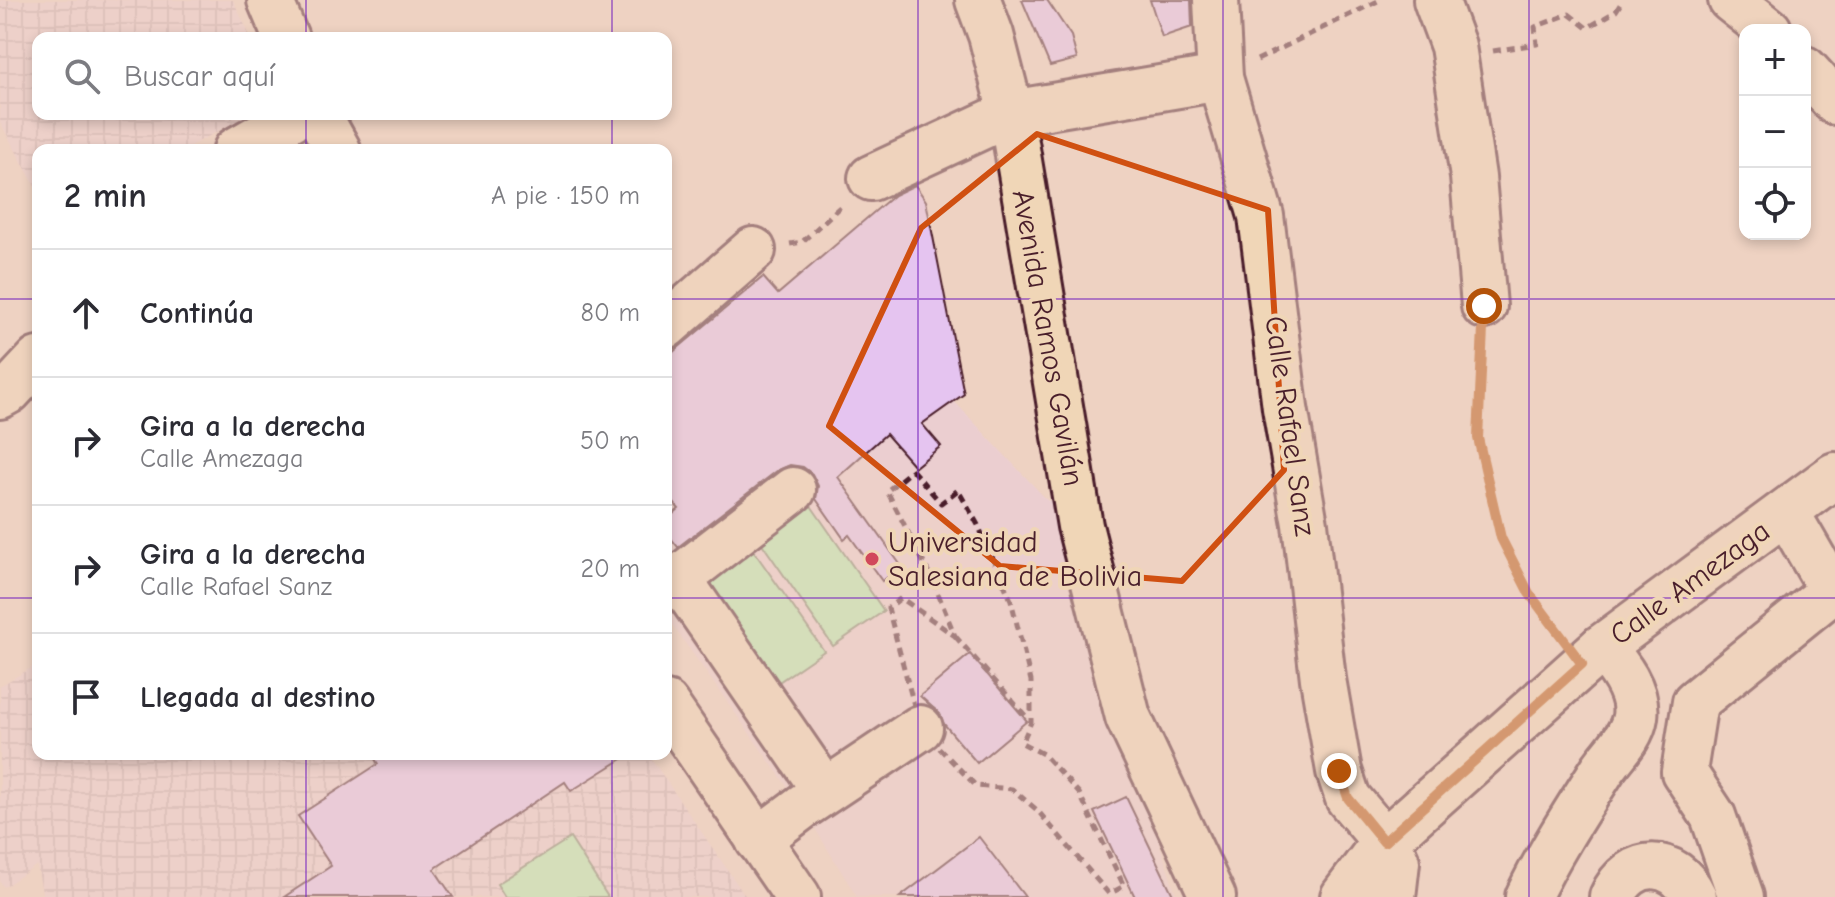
<!DOCTYPE html>
<html lang="es">
<meta charset="utf-8">
<style>
:root{--surface:#fff;--page:#f2f2f3;--text:#2b2b33;--muted:#7c7c81;--line:#e1e1e2}
body{margin:0;font-family:"Comic Neue",sans-serif;background:var(--page);color:var(--text)}
.controls{position:absolute;right:24px;top:24px;display:grid;overflow:hidden;border-radius:16px;box-shadow:0 4px 12px #0003}
.controls button{width:72px;height:72px;display:grid;place-items:center;padding:0;border:0;border-bottom:2px solid var(--line);background:var(--surface);color:var(--text);font:40px sans-serif}
.stop{position:absolute;width:24px;height:24px;margin:-18px;border:6px solid #b45309;border-radius:50%;background:#fff}
.stop.end{background:#b45309;border-color:#fff;box-shadow:0 2px 8px #0008}
.list{margin:0;padding:0;list-style:none}
h2{display:flex;justify-content:space-between;align-items:center;height:104px;margin:0;padding:0 32px;font-size:34px}
h2 small{font-size:26px;font-weight:400;color:var(--muted)}
.list li{display:grid;grid-template-columns:52px 1fr auto;gap:24px;align-items:center;box-sizing:border-box;height:128px;padding:0 32px;border-top:2px solid var(--line)}
.list b{display:block;font-size:30px;white-space:nowrap}
.list p{margin:0;font-size:26px;white-space:nowrap;color:var(--muted)}
.list em{font-size:26px;font-style:normal;color:var(--muted)}
.icon{flex:none;width:44px;height:44px;fill:none;stroke:currentColor;stroke-width:2;stroke-linecap:round;stroke-linejoin:round}
.map{position:relative;flex:none;width:1835px;height:897px;overflow:hidden}
.search{position:absolute;background:var(--surface);box-shadow:0 4px 12px #0003;left:32px;top:32px;width:640px;height:88px;display:flex;align-items:center;gap:20px;box-sizing:border-box;padding:0 28px;border-radius:16px;color:var(--muted);font-size:30px}
.panel{position:absolute;background:var(--surface);box-shadow:0 4px 12px #0003;left:32px;top:144px;width:640px;height:616px;border-radius:16px}
.map>svg:first-child{display:block}
</style>
<div class="map">
<svg width="1835" height="897" viewBox="0 0 1835 897">
<defs>
<pattern id="industrial-grid" width="8" height="8" patternUnits="userSpaceOnUse" patternTransform="scale(2)"><rect width="8" height="8" fill="#ebced0"/><path d="M0 4h8M4 0v8" fill="none" stroke="#cbb0b3"/></pattern>
</defs>
<rect width="100%" height="100%" fill="#eed2c2"/>
<filter id="ink" filterUnits="userSpaceOnUse"><feTurbulence type="fractalNoise" baseFrequency=".0125" numOctaves="2"/><feDisplacementMap in="SourceGraphic" scale="16" xChannelSelector="R" yChannelSelector="G"/><feConvolveMatrix kernelMatrix="1 2 1 2 8 2 1 2 1" color-interpolation-filters="sRGB"/></filter>
<g filter="url(#ink)">
<path fill="#ebced0" d="M911,180L926,201L964,394L954,401L1048,501L1063,495L1112,700L1177,897H857L802,807L666,616V358L778,294Z"/>
<g fill="url(#industrial-grid)">
<path d="M0,0H233L251,38H38V114H250L183,150H38V191L0,122Z"/>
<path d="M38,664V754H648L746,897H43L37,865L4,887L0,882V686Z"/>
</g>
<g fill="#b5edb0" stroke="#80866e" stroke-width="2">
<path d="M807,500L884,611L833,646L756,535Z"/>
<path d="M746,540L824,651L770,688L693,577Z"/>
<path d="M570,838L608,897H505L497,884Z"/>
</g>
<g fill="#e5c4f0" stroke="#4a1f2b" stroke-width="2">
<path d="M1022,0H1047L1071,36L1077,59L1050,66Z"/>
<path d="M1150,0H1191L1192,27L1162,37Z"/>
<path d="M915,185L926,201L964,394L922,424L941,446L915,467L886,434L838,477L902,567L882,581L849,535L844,539L816,499L818,486L812,474L803,467L790,465L778,470L678,547L666,532V520L679,509L666,494V358L763,277L778,294L894,195Z"/>
<path d="M970,654L1027,721L977,763L944,724L940,714L920,696Z"/>
<path d="M372,754H630L571,791L565,782L434,869L453,897H284L331,866L298,816L378,764Z"/>
<path d="M1126,797L1174,897H1135L1094,812Z"/>
<path d="M979,837L1025,897H900Z"/>
</g>
<g fill="none" stroke-linecap="round" stroke-linejoin="round">
<defs>
<g id="minor">
<path d="M270,0L286,38"/>
<path d="M978,0L991,35L1011,113L1080,526L1128,717L1213,897"/>
<path d="M1216,0L1220,78L1261,216L1285,408L1305,524L1323,679L1339,771L1348,798L1391,849L1397,862L1393,897"/>
<path d="M1436,0L1453,46L1473,177L1484,306"/>
<path d="M1731,0L1769,30"/>
<path d="M1805,69L1835,102"/>
<path d="M318,114L338,150"/>
<path d="M236,150L299,114"/>
<path d="M871,178L1011,113L1220,78"/>
<path d="M666,326L753,250"/>
<path d="M0,396L9,391L38,360"/>
<path d="M679,579L825,791"/>
<path d="M666,588L793,490"/>
<path d="M666,704L798,897"/>
<path d="M758,840L802,807L920,728"/>
<path d="M1343,897L1384,842L1602,647L1835,475"/>
<path d="M1528,897C1549,853 1577,810 1603,769C1614,753 1632,737 1635,717C1639,691 1618,665 1602,647"/>
<path d="M1612,897C1630,856 1675,856 1694,897"/>
<path d="M1741,897L1713,816L1684,772L1695,702L1832,591L1787,513"/>
</g>
</defs>
<use href="#minor" stroke="#4a1f2b" stroke-width="50"/>
<g stroke="#4a1f2b" stroke-width="5" stroke-dasharray="8 6" stroke-linecap="butt">
<path d="M1493,51L1537,44L1535,27L1569,14L1587,28L1616,11L1623,0"/>
<path d="M1257,60L1380,0"/>
<path d="M790,244L802,242L844,203"/>
<path d="M1482,343L1478,438L1501,538L1529,593L1559,634"/>
<path d="M912,470L941,503L958,490L978,525L1011,600L1031,681V722L1022,743L1043,754L1079,793L1124,886L1109,894L1037,810L1012,789L976,786L920,728L888,608L901,598L955,636L933,581L887,491Z"/>
<path d="M955,636L1031,722"/>
</g>
<use href="#minor" stroke="#f0d6b7" stroke-width="44"/>
</g>
</g>
<g fill="none" stroke-linecap="round" stroke-linejoin="round" filter="url(#ink)">
<path stroke="#b45309" stroke-width="10" d="M1339,771L1348,798L1384,842L1582,664L1529,593L1501,538L1478,438L1484,306"/>
</g>
<path d="M0 0H1835V897H0ZM1037,134L1268,210L1284,470L1182,581L1000,566L829,426L921,228Z" fill="#eed2c2" fill-opacity=".55" fill-rule="evenodd"/>
<path fill="none" stroke="#d05011" stroke-width="6" stroke-linejoin="round" d="M1037,134L1268,210L1284,470L1182,581L1000,566L829,426L921,228Z"/>
<path fill="none" stroke="#7b2cbf" stroke-width="2" stroke-opacity="0.55" d="M306,0V38M612,0V38M918,0V897M1223,0V897M1529,0V897M306,114V150M612,114V150M0,299H38M666,299H1835M0,598H38M666,598H1835M306,754V897M612,754V897"/>
<circle fill="#d1495b" stroke="#f0d6b7" stroke-width="3" cx="872" cy="559" r="8"/>
<g text-anchor="middle" dominant-baseline="central" stroke-width="8" stroke-linejoin="round" paint-order="stroke">
<g font-size="30" fill="#4a1f2b" stroke="#f0d6b7">
<text transform="translate(1048 338) rotate(80)">Avenida Ramos Gavilán</text>
<text transform="translate(1290 426) rotate(82)">Calle Rafael Sanz</text>
<text transform="translate(1690 583) rotate(-36)">Calle Amezaga</text>
</g>
<g font-size="30" fill="#4a1f2b" stroke="#f0d6b7" text-anchor="start">
<text x="888" y="542">Universidad<tspan x="888" dy="34">Salesiana de Bolivia</tspan></text>
</g>
</g>
</svg>
<div class="controls">
<button>+</button>
<button>−</button>
<button><svg class="icon" aria-label="locate" viewBox="0 0 24 24"><circle cx="12" cy="12" r="6"/><path d="M12 2v4M12 18v4M2 12h4M18 12h4"/></svg></button>
</div>
<div class="stop" style="left:1484px;top:306px"></div>
<div class="stop end" style="left:1339px;top:771px"></div>
<div class="search"><svg class="icon" aria-label="search" viewBox="0 0 24 24"><circle cx="10" cy="10" r="6"/><path d="M15 15l6 6"/></svg>Buscar aquí</div>
<section class="panel">
<h2>2 min<small>A pie · 150 m</small></h2>
<ul class="list">
<li><svg class="icon" aria-label="ahead" viewBox="0 0 24 24"><path d="M12 20V5M6 11l6-6 6 6"/></svg><div><b>Continúa</b></div><em>80 m</em></li>
<li><svg class="icon" aria-label="right" viewBox="0 0 24 24"><path d="M7 20v-9h11M14 6l5 5-5 5"/></svg><div><b>Gira a la derecha</b><p>Calle Amezaga</p></div><em>50 m</em></li>
<li><svg class="icon" aria-label="right" viewBox="0 0 24 24"><path d="M7 20v-9h11M14 6l5 5-5 5"/></svg><div><b>Gira a la derecha</b><p>Calle Rafael Sanz</p></div><em>20 m</em></li>
<li><svg class="icon" aria-label="arrive" viewBox="0 0 24 24"><path d="M6 21V4h12l-3 4 3 4H6"/></svg><div><b>Llegada al destino</b></div></li>
</ul>
</section>
</div>
